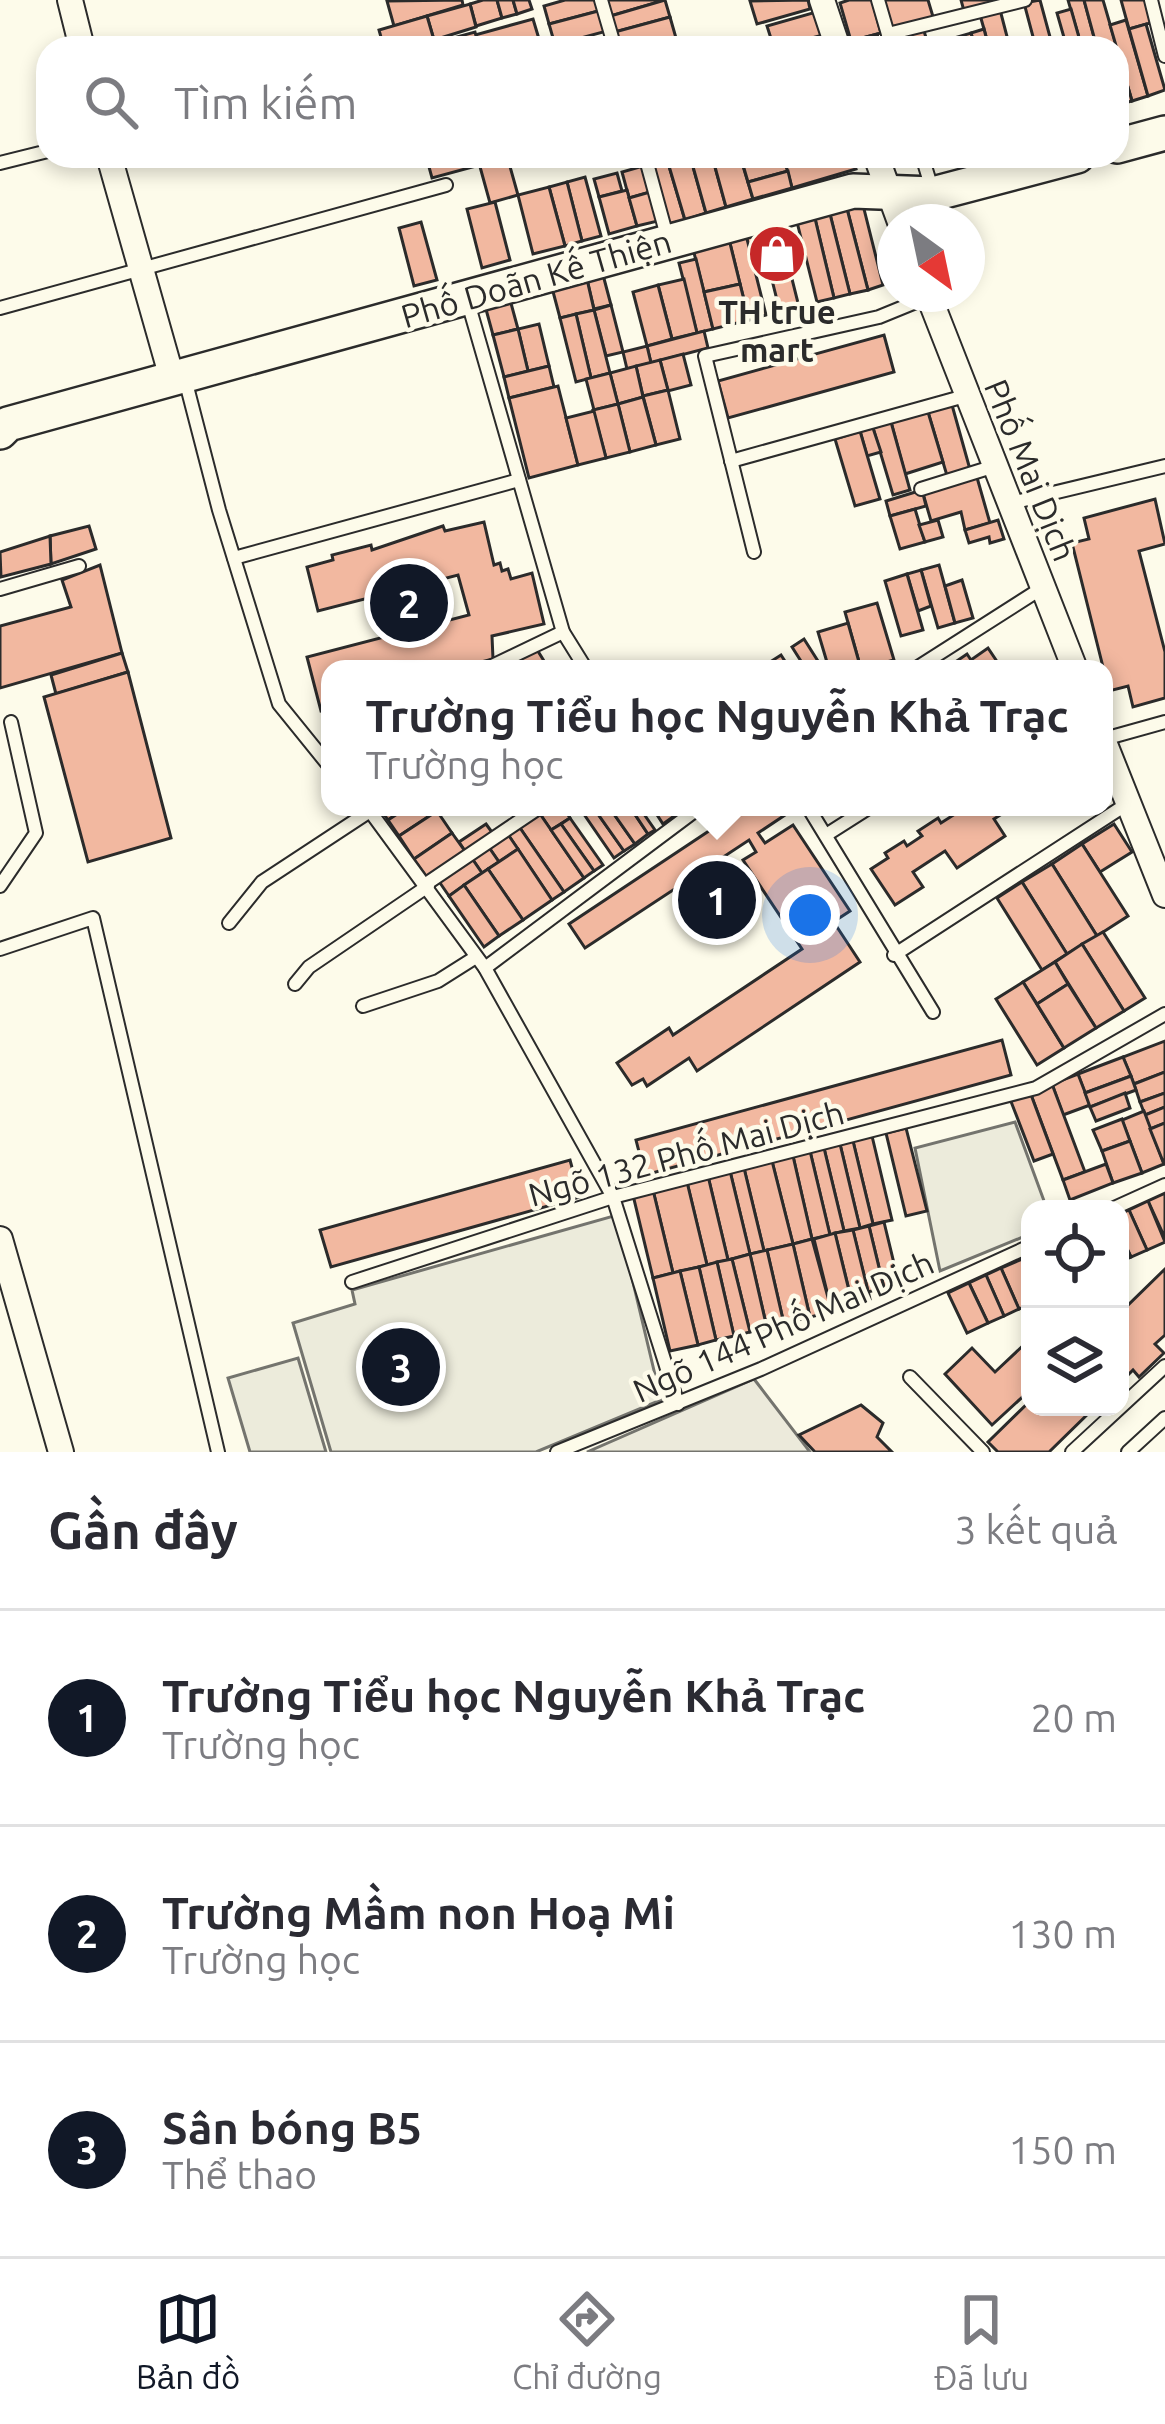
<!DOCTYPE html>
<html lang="vi">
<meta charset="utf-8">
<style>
:root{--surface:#fff;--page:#f2f2f3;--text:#2b2b33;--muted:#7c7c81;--line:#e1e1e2;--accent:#111827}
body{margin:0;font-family:Ubuntu,sans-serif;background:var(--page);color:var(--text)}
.controls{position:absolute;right:36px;bottom:36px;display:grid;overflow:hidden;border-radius:24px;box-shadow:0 6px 18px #0003}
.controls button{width:108px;height:108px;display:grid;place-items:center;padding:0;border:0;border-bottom:3px solid var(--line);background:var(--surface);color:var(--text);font:60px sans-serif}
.compass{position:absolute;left:877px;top:204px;width:108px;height:108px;border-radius:50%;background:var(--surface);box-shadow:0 6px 18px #0003;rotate:147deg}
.you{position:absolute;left:810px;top:915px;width:42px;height:42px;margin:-30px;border:9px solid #fff;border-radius:50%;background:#1a73e8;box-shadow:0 0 0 18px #1a73e833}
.badge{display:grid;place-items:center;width:78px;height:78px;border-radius:50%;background:var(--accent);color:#fff;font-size:39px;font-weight:700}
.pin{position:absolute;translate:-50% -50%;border:6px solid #fff;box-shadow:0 3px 12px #0006}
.popup{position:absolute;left:321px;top:660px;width:792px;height:156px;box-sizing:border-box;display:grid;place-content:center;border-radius:24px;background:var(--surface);filter:drop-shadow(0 3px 9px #0005);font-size:39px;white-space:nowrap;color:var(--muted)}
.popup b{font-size:45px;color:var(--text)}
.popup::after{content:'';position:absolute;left:50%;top:100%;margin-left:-24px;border:24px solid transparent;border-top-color:var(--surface)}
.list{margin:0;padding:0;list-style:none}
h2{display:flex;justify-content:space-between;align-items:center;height:156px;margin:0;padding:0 48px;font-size:51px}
h2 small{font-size:39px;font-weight:400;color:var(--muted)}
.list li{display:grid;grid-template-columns:78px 1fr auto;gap:36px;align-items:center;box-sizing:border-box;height:216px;padding:0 48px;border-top:3px solid var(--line)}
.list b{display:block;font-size:45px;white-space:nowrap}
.list p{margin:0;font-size:39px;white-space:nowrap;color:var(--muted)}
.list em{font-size:39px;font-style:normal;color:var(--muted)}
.icon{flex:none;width:66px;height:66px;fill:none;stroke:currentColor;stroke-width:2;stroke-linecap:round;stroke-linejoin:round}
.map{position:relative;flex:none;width:1165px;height:1452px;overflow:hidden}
.search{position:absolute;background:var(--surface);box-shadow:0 6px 18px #0003;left:36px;right:36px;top:36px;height:132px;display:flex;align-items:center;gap:30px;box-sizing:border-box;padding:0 42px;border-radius:36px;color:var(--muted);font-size:45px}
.sheet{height:804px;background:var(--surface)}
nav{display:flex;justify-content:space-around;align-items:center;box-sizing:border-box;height:168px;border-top:3px solid var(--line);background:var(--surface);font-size:33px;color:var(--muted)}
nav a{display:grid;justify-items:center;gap:6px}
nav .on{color:var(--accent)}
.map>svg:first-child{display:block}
</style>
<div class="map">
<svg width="1165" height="1452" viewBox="0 0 1165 1452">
<rect width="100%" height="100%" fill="#fdfbea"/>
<g fill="#ecebdb" stroke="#74746e" stroke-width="3">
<path d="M1015,1122L1047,1209H1030V1234L940,1271L915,1148Z"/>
<path d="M617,1215L661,1400L536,1452H331L293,1323L355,1304L352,1290Z"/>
<path d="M298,1358L326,1452H250L228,1378Z"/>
</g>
<path fill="#eceadb" stroke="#74746e" stroke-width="3" d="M754,1379L810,1452H587Z"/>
<g fill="#f2b8a0" stroke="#2b2b2b" stroke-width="3">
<path d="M462,0L463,5L394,26L387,1Z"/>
<path d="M483,0H497L502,18L476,26L470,4Z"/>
<path d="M497,0H513L517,14L502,18Z"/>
<path d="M513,0H529L532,9L517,14Z"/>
<path d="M565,0H599L602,10L549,24L544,6Z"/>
<path d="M602,0H665L607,17Z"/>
<path d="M665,0L670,17L611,33L607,17Z"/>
<path d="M808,0L810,9L757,24L750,1Z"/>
<path d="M849,0H872L881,33L851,41L840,3Z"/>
<path d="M881,0H928L934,20L891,33Z"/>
<path d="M961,0H994L995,3L964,11Z"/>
<path d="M1040,0L1053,48H1036L1024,3Z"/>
<path d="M1068,0H1084L1097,48H1082Z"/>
<path d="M1084,0H1103L1117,48H1097Z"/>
<path d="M1121,0H1147L1154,22L1129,29Z"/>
<path d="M998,2L1010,48H989L984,29L978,8Z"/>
<path d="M470,4L476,27L434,40L427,16Z"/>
<path d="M1071,9L1082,48H1067L1057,13Z"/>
<path d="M602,10L607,31L555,45L549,24Z"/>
<path d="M816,12L823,35L774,48L767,26Z"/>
<path d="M427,16L434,40L406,48H384L379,30Z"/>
<path d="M670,17L676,38L641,48H615L611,33Z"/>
<path d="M533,19L539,39L503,48H479L475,35Z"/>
<path d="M1126,20L1148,96L1132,101L1110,25Z"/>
<path d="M922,24L929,48H895L891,33Z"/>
<path d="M1146,24L1165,90L1148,96L1129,29Z"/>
<path d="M984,29L989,48H975L971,33Z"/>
<path d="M475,32L479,48H439L438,42Z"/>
<path d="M971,33L975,48H957L954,38Z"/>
<path d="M877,34L881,48H853L851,41Z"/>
<path d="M676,38L679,48H641Z"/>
<path d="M954,38L957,48H929L928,45Z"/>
<path d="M539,39L541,48H503Z"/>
<path d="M1117,49L1132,101L1117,105Z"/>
<path d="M426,156H477L480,165L432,178Z"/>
<path d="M477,156H507L518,195L490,203Z"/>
<path d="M666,156L685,220L669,224L650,158Z"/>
<path d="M666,156H690L706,213L685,220Z"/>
<path d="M690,156H712L726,207L706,213Z"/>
<path d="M712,156H740L753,199L726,207Z"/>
<path d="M740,156H776L743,165Z"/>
<path d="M776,156H783L788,171L748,182L743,165Z"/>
<path d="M805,156H852L856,169L792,188L785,162Z"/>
<path d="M883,156H911L912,161L887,169Z"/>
<path d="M643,166L650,192L629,198L622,172Z"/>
<path d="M788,171L792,188L753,199L748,182Z"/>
<path d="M617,173L622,191L599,197L594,179Z"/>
<path d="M585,177L601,236L582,241L567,182Z"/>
<path d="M567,182L582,241L565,246L549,187Z"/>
<path d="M549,187L565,246L533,254L518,195Z"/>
<path d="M627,190L637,226L609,234L599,197Z"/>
<path d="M650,192L658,221L637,226L629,198Z"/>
<path d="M861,197L883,285L868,290L845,201Z"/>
<path d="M845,201L868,290L850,294L828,206Z"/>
<path d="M495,202L510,260L482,268L467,209Z"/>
<path d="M828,206L850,294L834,298L813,210Z"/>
<path d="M813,210L834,298L817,302L795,214Z"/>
<path d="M777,219L799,307L780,312L758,224Z"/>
<path d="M421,222L437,280L414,286L399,228Z"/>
<path d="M758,224L770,272L756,275L744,227Z"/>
<path d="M744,227L766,315L749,320L727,231Z"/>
<path d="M727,231L740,284L704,292L691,241Z"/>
<path d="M696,259L713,329L697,333L679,263Z"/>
<path d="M602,271L611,305L594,309L586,275Z"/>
<path d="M586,275L594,310L560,318L551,284Z"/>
<path d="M684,279L697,333L672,339L658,285Z"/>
<path d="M740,284L749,320L713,329L704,292Z"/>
<path d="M658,285L672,339L647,346L633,292Z"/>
<path d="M509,296L518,329L493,335L484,302Z"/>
<path d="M611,305L623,352L606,356L594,310Z"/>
<path d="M594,310L610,373L591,378L576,314Z"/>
<path d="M576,314L591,378L576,382L560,318Z"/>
<path d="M539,324L549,366L528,371L518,329Z"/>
<path d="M518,329L528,371L504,377L493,335Z"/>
<path d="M704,331L708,348L651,363L647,346Z"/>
<path d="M884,335L894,372L728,418L718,381Z"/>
<path d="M647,346L651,363L627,369L623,352Z"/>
<path d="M683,354L691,385L668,391L660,360Z"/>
<path d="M660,360L668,390L643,396L636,366Z"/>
<path d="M549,366L554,387L509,398L504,377Z"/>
<path d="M636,366L643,397L618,404L610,373Z"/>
<path d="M610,373L618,404L594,410L586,379Z"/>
<path d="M558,386L578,465L529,478L509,398Z"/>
<path d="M668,390L680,439L656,445L643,396Z"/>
<path d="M643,397L656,445L630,452L618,404Z"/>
<path d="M618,404L630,452L606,458L593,410Z"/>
<path d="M952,405L971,473L948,479L928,412Z"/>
<path d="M594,411L606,458L578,465L566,418Z"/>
<path d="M928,412L943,462L905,474L891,422Z"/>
<path d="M891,422L910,490L893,495L873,428Z"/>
<path d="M873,428L881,452L867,456L860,431Z"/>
<path d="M860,431L880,499L855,506L835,439Z"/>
<path d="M976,474L990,523L965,530L961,512L931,521L922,490Z"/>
<path d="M922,490L926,506L890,516L886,501Z"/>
<path d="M1155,499L1165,544L1139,551L1165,652V698L1133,707L1128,686L1109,691L1072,543L1089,539L1084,518Z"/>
<path d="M915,509L925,542L900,549L890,516Z"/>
<path d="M938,520L943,537L925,542L919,525Z"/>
<path d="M998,520L1004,539L990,543L989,537L969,543L965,530Z"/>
<path d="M484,522L494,565L500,563L502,571L508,569L511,579L532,573L544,624L492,636L493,659L481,662L479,669H330V709L321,711L307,657L469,615L458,575L318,611L307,567L333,560L332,555L371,545L372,550L443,526L445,531Z"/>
<path d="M89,526L96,549L51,564L50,536Z"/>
<path d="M50,536L51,564L1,577L0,552Z"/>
<path d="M100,565L122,653L0,688V626L71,607L62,580Z"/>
<path d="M939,565L955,623L938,628L921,570Z"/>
<path d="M921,570L931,606L918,611L907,574Z"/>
<path d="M907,574L923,630L901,636L885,581Z"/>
<path d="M962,580L973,618L955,623L945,586Z"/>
<path d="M877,603L894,660L861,669L845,612Z"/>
<path d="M848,623L861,669H829L818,632Z"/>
<path d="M804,639L823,669H806L792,647Z"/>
<path d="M536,648L549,669H527L520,659Z"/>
<path d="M988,648L1002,669H945L967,654L971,660Z"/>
<path d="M122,653L128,672L56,694L51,675Z"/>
<path d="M781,655L790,669H770L767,664Z"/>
<path d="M128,672L171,838L88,862L44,697Z"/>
<path d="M379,807H408L388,820Z"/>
<path d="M408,807H435L437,811L399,836L388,820Z"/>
<path d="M544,807H563L570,818L551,830L538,811Z"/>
<path d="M579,807H593L624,851L614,858Z"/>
<path d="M593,807H609L635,844L624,851Z"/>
<path d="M609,807H630L648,834L635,844Z"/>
<path d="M630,807H639L655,830L648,834Z"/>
<path d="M652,807H672L677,814L663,824Z"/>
<path d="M745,807H780L785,815L758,833L765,843L793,825L850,911L810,937L814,942L837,927L860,962L697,1071L689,1058L647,1086L643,1079L632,1085L617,1063L669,1028L673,1035L802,949L743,860L756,852L749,840L585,948L569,924Z"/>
<path d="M966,807H1013L994,819L1005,836L957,868L945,851L913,872L923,887L895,905L871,869L888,858L885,853L904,841L907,846L922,836L918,831L938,818L941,823Z"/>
<path d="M437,811L452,833L414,859L399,836Z"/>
<path d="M538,811L584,878L564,892L518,825Z"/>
<path d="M570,818L603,865L594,871L561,824Z"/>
<path d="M486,824L494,835L467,854L459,842Z"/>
<path d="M561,824L594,871L584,878L551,830Z"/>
<path d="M1114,824L1132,852L1100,872L1082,844Z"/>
<path d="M518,825L564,892L552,900L507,833Z"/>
<path d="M452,833L467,854L429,880L414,859Z"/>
<path d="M507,833L518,849L499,862L488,846Z"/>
<path d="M1082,844L1128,916L1097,936L1052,864Z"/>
<path d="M488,846L499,862L482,873L471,857Z"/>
<path d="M518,849L552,900L523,920L488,869Z"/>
<path d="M471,857L482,873L449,896L438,880Z"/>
<path d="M1052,864L1097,936L1067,954L1022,882Z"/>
<path d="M488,869L523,920L499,936L464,885Z"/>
<path d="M1022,882L1067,954L1042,970L997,898Z"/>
<path d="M464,885L499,936L484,947L449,896Z"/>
<path d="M1103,932L1145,998L1124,1011L1082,944Z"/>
<path d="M1082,944L1124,1011L1096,1028L1055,962Z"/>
<path d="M1055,962L1068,984L1037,1004L1023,982Z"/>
<path d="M1023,982L1064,1048L1037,1065L996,999Z"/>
<path d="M1068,984L1096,1028L1064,1048L1037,1004Z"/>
<path d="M1002,1040L1011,1075L645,1175L636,1140Z"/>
<path d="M1165,1041V1072L1134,1084L1123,1057Z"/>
<path d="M1123,1057L1131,1076L1085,1093L1078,1074Z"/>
<path d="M1165,1072V1093L1140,1102L1134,1084Z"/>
<path d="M1078,1074L1090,1105L1063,1115L1052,1084Z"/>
<path d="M1131,1076L1136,1090L1090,1107L1085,1093Z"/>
<path d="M1052,1084L1085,1172L1063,1180L1030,1092Z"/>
<path d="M1030,1092L1053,1154L1034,1161L1010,1099Z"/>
<path d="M1125,1093L1130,1108L1096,1121L1090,1107Z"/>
<path d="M1165,1093V1107L1145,1115L1140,1102Z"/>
<path d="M1165,1107V1123L1150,1129L1145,1115Z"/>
<path d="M1144,1111L1164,1164L1142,1173L1122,1120Z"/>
<path d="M1122,1119L1130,1141L1102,1151L1093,1130Z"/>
<path d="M1165,1123V1164H1164L1150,1129Z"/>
<path d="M906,1128L927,1211L906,1216L886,1133Z"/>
<path d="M872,1136L892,1220L873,1224L853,1141Z"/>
<path d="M853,1141L873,1224L860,1228L840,1144Z"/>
<path d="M1130,1141L1142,1173L1113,1183L1102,1151Z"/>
<path d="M840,1144L860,1228L844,1231L824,1148Z"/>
<path d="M824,1148L844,1231L830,1235L810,1151Z"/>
<path d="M810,1151L830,1235L812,1239L793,1156Z"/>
<path d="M793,1156L812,1239L793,1244L772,1161Z"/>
<path d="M570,1160L580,1197L331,1267L320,1230Z"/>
<path d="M772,1161L793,1244L764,1251L744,1168Z"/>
<path d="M1106,1164L1113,1183L1070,1200L1063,1180Z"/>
<path d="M744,1168L764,1251L750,1254L730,1171Z"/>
<path d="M730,1171L750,1254L728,1260L708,1176Z"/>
<path d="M708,1176L728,1260L707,1265L687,1182Z"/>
<path d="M687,1182L707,1265L673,1273L653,1190Z"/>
<path d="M653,1190L673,1273L653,1278L633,1195Z"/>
<path d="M1165,1193V1238L1148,1201Z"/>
<path d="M1148,1201L1165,1242L1147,1250L1129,1210Z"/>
<path d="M1129,1210L1147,1250L1131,1257L1120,1234V1214Z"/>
<path d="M884,1222L899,1284L884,1288L869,1226Z"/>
<path d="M869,1226L884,1288L868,1292L853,1230Z"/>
<path d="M853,1230L870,1299L852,1302L835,1233Z"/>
<path d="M835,1233L853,1307L832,1312L814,1239Z"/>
<path d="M1120,1234L1131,1257L1120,1262Z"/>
<path d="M812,1239L832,1312L810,1317L793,1244Z"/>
<path d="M793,1244L810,1317L784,1324L767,1250Z"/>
<path d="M767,1250L784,1324L767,1328L750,1254Z"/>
<path d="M750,1254L767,1328L750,1332L732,1259Z"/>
<path d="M1027,1257L1030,1304L1019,1309L1001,1268Z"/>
<path d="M732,1259L750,1332L734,1336L717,1262Z"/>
<path d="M717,1262L734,1336L716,1340L699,1267Z"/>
<path d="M699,1267L716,1340L698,1345L680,1271Z"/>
<path d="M1001,1268L1019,1309L1004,1316L986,1275Z"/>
<path d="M1165,1269V1335L1155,1344L1164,1353L1139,1377L1133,1370L1120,1383V1313Z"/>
<path d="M680,1271L698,1345L670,1351L653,1278Z"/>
<path d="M986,1275L1004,1316L988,1323L969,1283Z"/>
<path d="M969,1283L988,1323L967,1333L948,1293Z"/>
<path d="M1030,1339V1390L992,1425L945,1374L972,1348L995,1372Z"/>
<path d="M1030,1401V1407H1095L1049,1452H998L988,1442Z"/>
<path d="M861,1405L883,1423L877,1437L892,1452H815L799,1435Z"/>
</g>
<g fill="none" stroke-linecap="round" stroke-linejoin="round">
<defs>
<g id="lane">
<path d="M601,0L615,48"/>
<path d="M878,0L892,48"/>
<path d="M1151,0L1165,56"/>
<path d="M888,34L1025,0"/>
<path d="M645,156L668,240"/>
<path d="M922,156L932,189"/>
<path d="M0,163L48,151"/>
<path d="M467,299L563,632L586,669"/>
<path d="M0,308L446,185"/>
<path d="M185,379L219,510L279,704L330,767"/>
<path d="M731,461L965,396"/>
<path d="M921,489L995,466"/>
<path d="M1011,503L1165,466"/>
<path d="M754,552L705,356L879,317L928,297"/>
<path d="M234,558L519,480"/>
<path d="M0,589L79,566"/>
<path d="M486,669L563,632"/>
<path d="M915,669L1042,588"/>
<path d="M1104,739L1165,722"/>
<path d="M367,807L485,968L613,1197L678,1404"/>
<path d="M808,807L933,1012"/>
<path d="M826,835L870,807"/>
<path d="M426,884L540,807"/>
<path d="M0,886L36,833L11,722"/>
<path d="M229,923L262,882L370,811"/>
<path d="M0,949L93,918L218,1452"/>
<path d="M894,955L1127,804"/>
<path d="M485,968L700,807"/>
<path d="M295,984L309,967L428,886"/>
<path d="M363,1006L438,981L476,957"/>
<path d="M1112,1209L1165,1185"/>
<path d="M352,1282L613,1197L1036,1088L1165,1014"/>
<path d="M910,1377L983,1452"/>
<path d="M557,1452L761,1369L1030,1246"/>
<path d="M1072,1452L1165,1366"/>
<path d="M1128,1452L1165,1418"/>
</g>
<g id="street">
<path d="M70,0L82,48"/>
<path d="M822,0L838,48"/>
<path d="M109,156L172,378"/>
<path d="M876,156L900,222"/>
<path d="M928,294L1075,669"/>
<path d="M1104,742L1165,895"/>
<path d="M0,1239L61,1452"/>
</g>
<g id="secondary">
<path d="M1117,146L1165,133"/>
<path d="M0,432L8,424L853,191L933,194L1077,156"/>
</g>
</defs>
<use href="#lane" stroke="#2b2b2b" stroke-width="16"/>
<use href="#street" stroke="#2b2b2b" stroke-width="28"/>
<use href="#secondary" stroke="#2b2b2b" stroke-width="38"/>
<use href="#lane" stroke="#fdfbea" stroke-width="12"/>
<use href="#street" stroke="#fdfbea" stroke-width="24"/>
<use href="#secondary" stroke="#fdfbea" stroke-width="33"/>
</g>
<defs>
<symbol id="shop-disc" viewBox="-11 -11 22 22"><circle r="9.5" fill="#c62828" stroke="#fdfbea"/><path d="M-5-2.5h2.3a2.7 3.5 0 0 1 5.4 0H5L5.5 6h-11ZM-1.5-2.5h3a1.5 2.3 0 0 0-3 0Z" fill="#fff"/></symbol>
</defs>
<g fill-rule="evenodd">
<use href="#shop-disc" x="744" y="221" width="66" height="66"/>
</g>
<g text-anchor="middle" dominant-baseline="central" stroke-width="9" stroke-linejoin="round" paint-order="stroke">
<g font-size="33" fill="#2b2b2b" stroke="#fdfbea">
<text transform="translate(536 278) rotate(-16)">Phố Doãn Kế Thiện</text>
<text transform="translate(1031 470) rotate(68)">Phố Mai Dịch</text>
<text transform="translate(686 1153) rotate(-15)">Ngõ 132 Phố Mai Dịch</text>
<text transform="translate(783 1326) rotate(-24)">Ngõ 144 Phố Mai Dịch</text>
</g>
<g font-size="33" font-weight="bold" fill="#2b2b2b" stroke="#fdfbea">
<text x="777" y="311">TH true<tspan x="777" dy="38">mart</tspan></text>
</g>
</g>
</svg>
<div class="controls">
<button><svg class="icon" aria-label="locate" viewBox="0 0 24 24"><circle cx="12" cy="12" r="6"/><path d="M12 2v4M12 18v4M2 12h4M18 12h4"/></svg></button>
<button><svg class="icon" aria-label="layers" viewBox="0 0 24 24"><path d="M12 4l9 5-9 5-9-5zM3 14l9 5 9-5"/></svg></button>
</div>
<svg class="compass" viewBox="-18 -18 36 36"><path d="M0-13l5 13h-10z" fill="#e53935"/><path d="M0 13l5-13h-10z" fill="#7c7c81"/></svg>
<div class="you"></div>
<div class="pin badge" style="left:717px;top:900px">1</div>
<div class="popup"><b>Trường Tiểu học Nguyễn Khả Trạc</b>Trường học</div>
<div class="pin badge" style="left:409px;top:603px">2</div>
<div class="pin badge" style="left:401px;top:1367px">3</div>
<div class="search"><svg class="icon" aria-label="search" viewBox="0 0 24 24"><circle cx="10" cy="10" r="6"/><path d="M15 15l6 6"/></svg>Tìm kiếm</div>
</div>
<section class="sheet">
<h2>Gần đây<small>3 kết quả</small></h2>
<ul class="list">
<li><span class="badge">1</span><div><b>Trường Tiểu học Nguyễn Khả Trạc</b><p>Trường học</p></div><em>20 m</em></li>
<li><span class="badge">2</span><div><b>Trường Mầm non Hoạ Mi</b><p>Trường học</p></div><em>130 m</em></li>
<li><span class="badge">3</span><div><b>Sân bóng B5</b><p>Thể thao</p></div><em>150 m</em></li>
</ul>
</section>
<nav>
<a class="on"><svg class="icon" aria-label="map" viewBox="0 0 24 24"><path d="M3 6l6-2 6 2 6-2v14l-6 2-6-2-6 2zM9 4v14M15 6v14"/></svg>Bản đồ</a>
<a><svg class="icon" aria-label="directions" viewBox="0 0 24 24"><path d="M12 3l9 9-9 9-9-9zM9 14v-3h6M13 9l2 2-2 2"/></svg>Chỉ đường</a>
<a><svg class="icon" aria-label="saved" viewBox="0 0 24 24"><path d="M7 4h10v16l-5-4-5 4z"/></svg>Đã lưu</a>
</nav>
